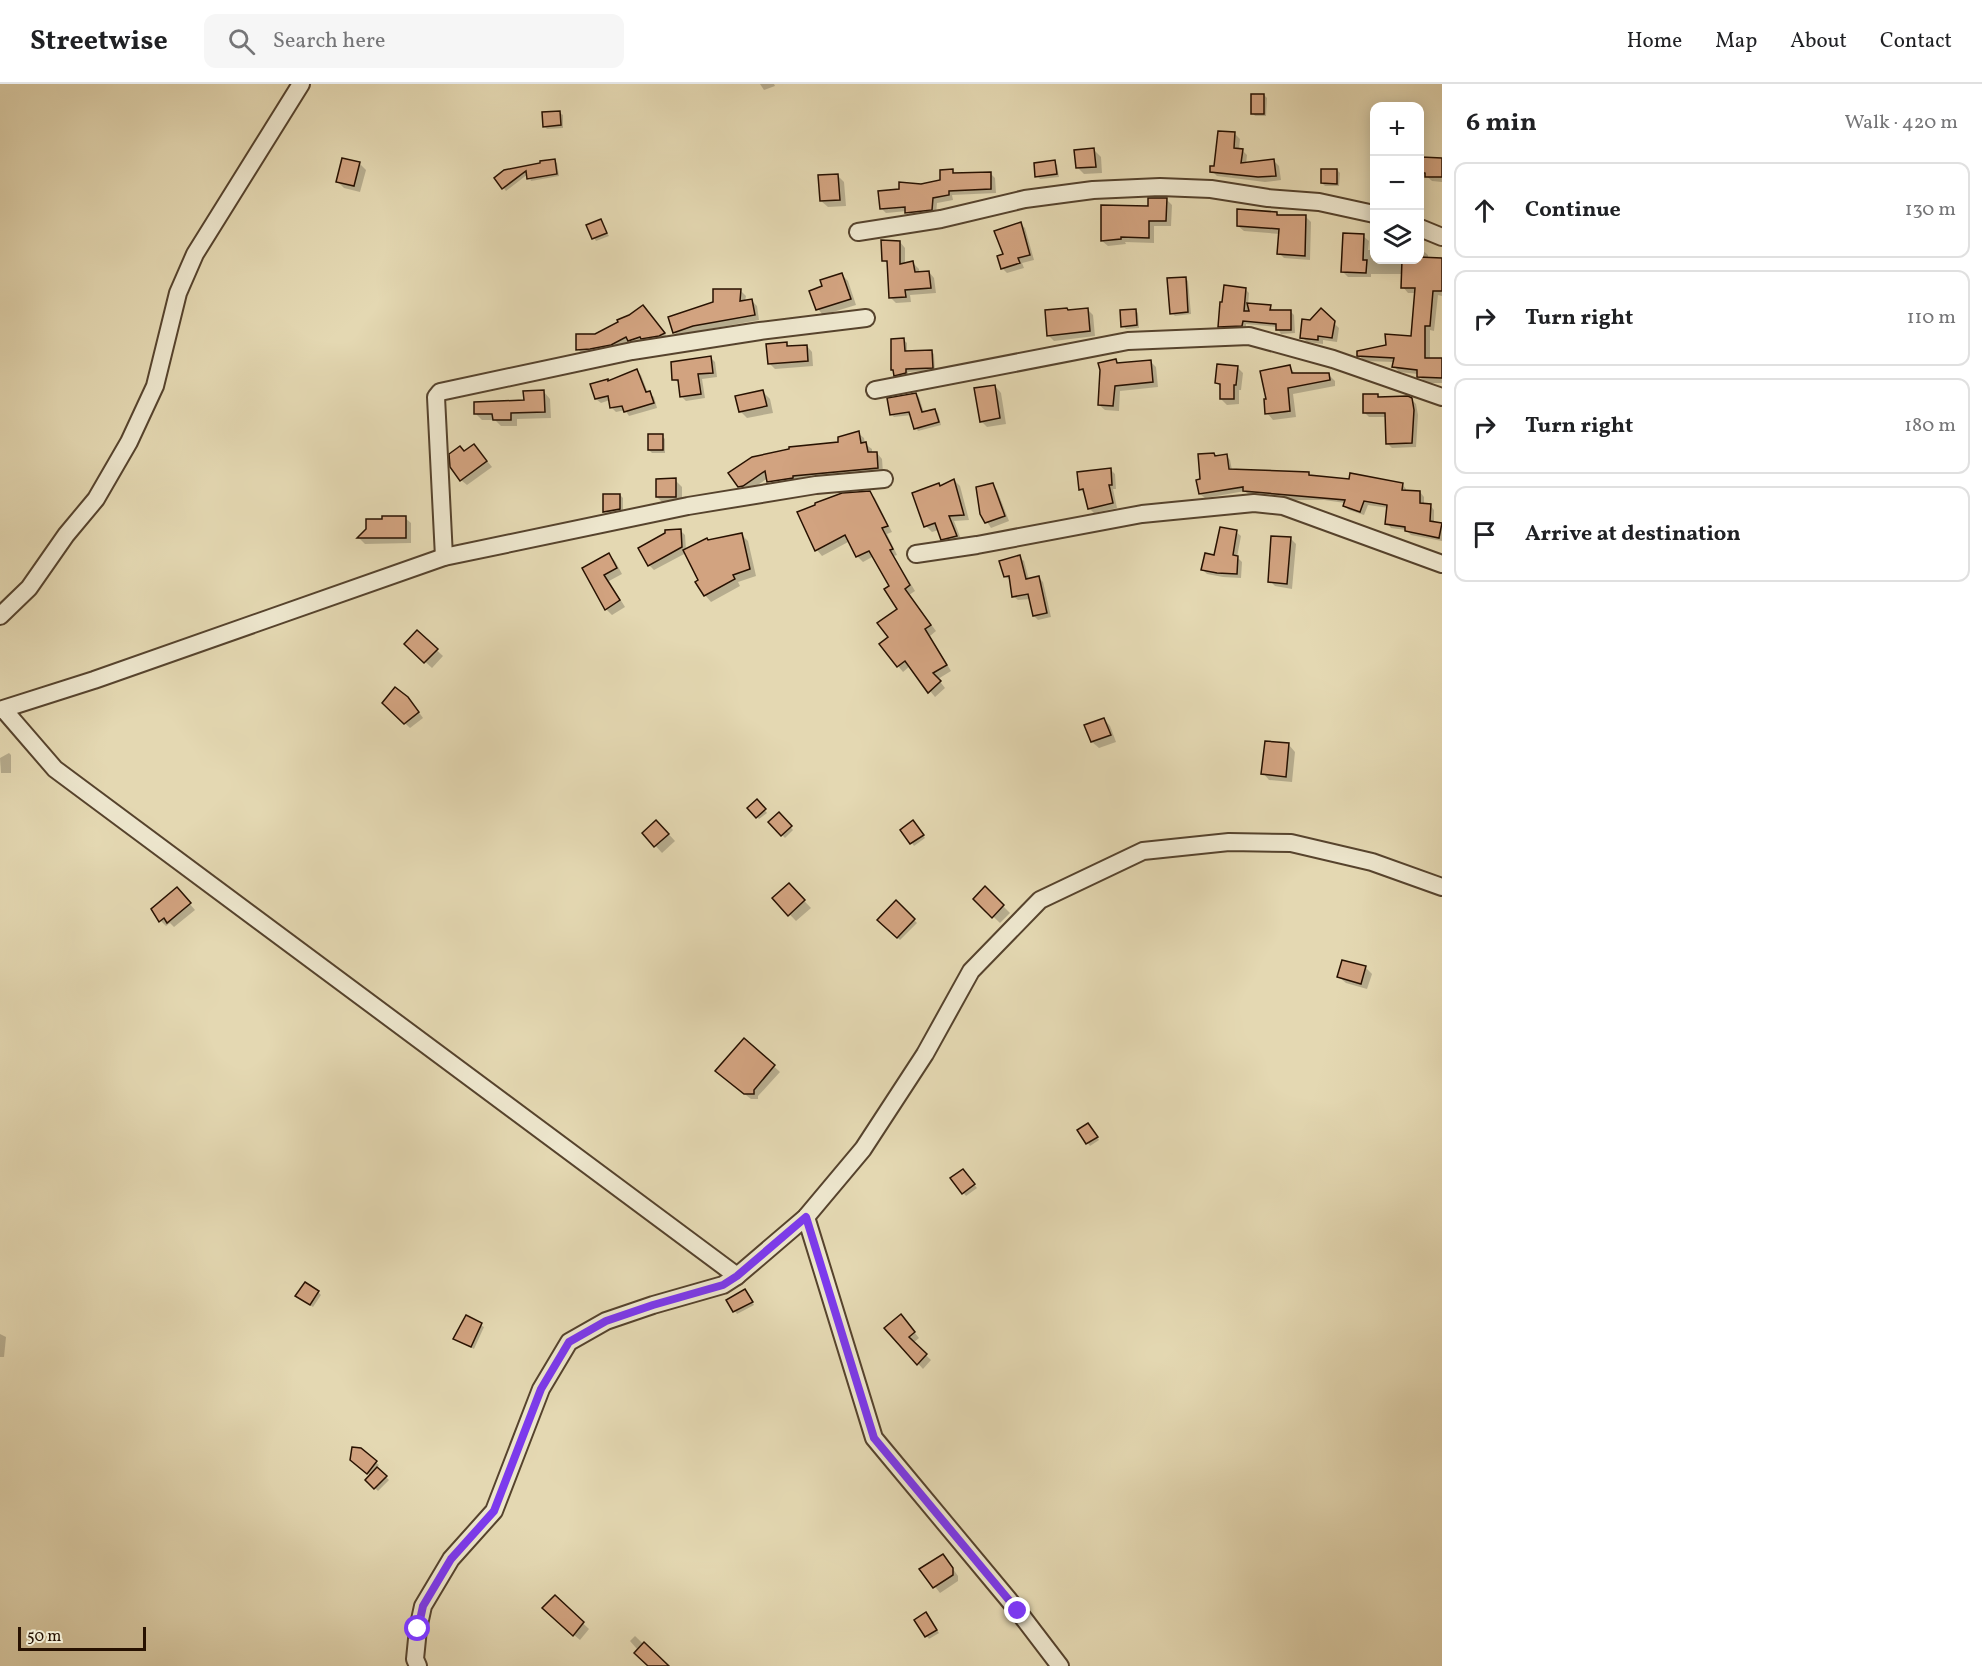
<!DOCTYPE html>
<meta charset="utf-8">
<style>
:root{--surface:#fff;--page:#f6f6f6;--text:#202124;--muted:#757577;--line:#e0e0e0}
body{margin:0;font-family:Vollkorn,serif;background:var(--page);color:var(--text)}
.controls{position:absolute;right:18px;top:18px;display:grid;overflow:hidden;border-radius:12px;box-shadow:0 3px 15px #0003}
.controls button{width:54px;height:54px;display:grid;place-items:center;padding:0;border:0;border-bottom:2px solid var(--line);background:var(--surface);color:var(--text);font:30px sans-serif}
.scale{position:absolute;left:18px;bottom:15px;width:128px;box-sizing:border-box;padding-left:6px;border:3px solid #271101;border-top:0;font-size:16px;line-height:21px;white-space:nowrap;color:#271101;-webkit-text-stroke:4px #ede6cd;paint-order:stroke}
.stop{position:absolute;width:18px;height:18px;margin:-14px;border:4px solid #7c3aed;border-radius:50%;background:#fff}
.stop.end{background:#7c3aed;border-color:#fff;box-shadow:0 2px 6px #0008}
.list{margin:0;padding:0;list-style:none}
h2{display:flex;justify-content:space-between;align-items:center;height:78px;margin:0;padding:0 24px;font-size:26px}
h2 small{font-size:20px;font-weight:400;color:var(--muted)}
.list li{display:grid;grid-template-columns:39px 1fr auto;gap:18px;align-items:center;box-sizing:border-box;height:96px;margin:0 12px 12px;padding:0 12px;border:2px solid var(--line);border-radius:12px}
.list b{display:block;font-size:22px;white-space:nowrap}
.list em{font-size:20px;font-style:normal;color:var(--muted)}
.icon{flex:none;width:33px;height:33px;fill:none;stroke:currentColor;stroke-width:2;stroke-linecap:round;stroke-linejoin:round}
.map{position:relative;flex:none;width:1442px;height:1582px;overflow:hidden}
header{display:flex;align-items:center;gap:36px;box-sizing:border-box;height:84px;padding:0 30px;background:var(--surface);border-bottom:2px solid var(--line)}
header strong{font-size:28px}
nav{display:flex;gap:33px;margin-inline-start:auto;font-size:21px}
.search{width:420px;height:54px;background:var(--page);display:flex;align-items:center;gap:15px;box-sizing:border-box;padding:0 21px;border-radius:12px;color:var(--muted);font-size:22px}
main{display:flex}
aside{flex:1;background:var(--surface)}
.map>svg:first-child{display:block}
</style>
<header>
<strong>Streetwise</strong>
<div class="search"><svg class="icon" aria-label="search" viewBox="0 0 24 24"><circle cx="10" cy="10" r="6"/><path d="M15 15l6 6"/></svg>Search here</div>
<nav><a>Home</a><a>Map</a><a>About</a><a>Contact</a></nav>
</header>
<main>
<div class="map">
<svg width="1442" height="1582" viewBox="0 0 1442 1582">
<rect width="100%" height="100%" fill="#e4d8b2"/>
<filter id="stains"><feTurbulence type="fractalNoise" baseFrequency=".00333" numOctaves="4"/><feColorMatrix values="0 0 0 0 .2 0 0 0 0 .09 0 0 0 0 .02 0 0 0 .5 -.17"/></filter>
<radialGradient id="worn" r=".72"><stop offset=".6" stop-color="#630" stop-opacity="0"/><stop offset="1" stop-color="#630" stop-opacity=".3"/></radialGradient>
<g fill="#0003">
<path d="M760,0H774L775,2L764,6Z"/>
<path d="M1264,11L1267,14L1266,32H1255L1253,29Z"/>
<path d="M560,29L563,31V44L547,45L544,42Z"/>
<path d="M1234,49L1240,55L1239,66H1242L1247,71L1246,80L1274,77L1279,82L1281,96L1265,98L1217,92L1212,87Z"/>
<path d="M1094,66L1101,73L1102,89L1084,90L1077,83Z"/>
<path d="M1442,75V98L1432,97L1422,88Z"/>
<path d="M554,76L557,79L559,92L531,97L528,90L506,107L496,94Z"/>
<path d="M1054,78L1057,81L1059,93L1040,95L1037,92Z"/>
<path d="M359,79L366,86L360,108L344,104L338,98Z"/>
<path d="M1337,86L1340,89L1339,102H1325L1322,99Z"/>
<path d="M952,87L956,91L990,89L995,94L996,109L952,111L953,116L937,119L936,130L911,133L907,127L886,129L881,124L900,106L942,97Z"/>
<path d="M837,91L844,98L846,122L828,123L821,117Z"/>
<path d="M1166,115L1172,121L1171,142H1154V159L1125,158L1126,160L1108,162L1102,157L1149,124Z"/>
<path d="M1276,129L1280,133H1306L1311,138L1310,176L1284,174L1279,169L1280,150L1244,147L1238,142Z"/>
<path d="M600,137L609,152L596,157L588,142Z"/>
<path d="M1020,139L1025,144L1034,176L1022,179L1024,184L1007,189L1002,184L1005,171Z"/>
<path d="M1363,152L1369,157L1368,166H1374V176H1420V166H1422L1428,171V175H1442V212L1438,211L1434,247L1430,246V276L1442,275V299H1427L1418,292V290L1399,288L1394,282L1395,278L1364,277L1359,271L1413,254L1417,209H1408L1403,203V190H1371V193H1348L1343,188Z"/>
<path d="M900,158L905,164V180L913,179L919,185V189L929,188L934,194L936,209L910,211L911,218L896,219L890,213L889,181L884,176Z"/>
<path d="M842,191L848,197L856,221L823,231L818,225L824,203Z"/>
<path d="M1185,194L1188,197L1191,230L1175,232L1172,229Z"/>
<path d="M1245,205L1249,209L1248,221L1270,223L1274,227H1290L1294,231L1295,249L1281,250L1277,243L1246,240V245L1224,246L1220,242Z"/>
<path d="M740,206L746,212L745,217L751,216L757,222L759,236L699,247L680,254L674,248Z"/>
<path d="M1087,225L1093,231L1095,252L1054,257L1049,252Z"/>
<path d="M1135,226L1138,229L1139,244L1126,245L1123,242Z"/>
<path d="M648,227L668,254L647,259L645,257L634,261L630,257L615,265L582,270L578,265L595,251Z"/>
<path d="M1321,227L1339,244L1337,258L1323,256V260L1307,258L1302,253L1310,238Z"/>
<path d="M904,256L907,259V268L931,267L934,270L935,286L908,288V292L898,294L895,291Z"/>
<path d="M786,260L790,263L807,262L812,268L813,282L775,285L770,280Z"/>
<path d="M710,273L715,278L717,293L702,295L705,314L686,317L681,312L680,300L674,295Z"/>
<path d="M1116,277L1119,280L1150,277L1156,283L1158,303L1120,307L1119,327L1105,326L1099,321Z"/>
<path d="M1289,282L1296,291H1329L1335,297V302L1293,310L1296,333L1273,336L1267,329Z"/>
<path d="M1237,283L1243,289L1241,306H1239V320L1227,321L1221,315V303L1217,299Z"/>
<path d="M637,287L641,291L648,309L654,313L657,324L629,332L625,326L616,328L612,324L610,316L601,319L596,315L609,298Z"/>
<path d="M995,302L1001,309L1006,340L987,343L981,337Z"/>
<path d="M544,308L550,315L551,334L517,335V342H501L495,336H482L476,330L525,318Z"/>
<path d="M763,308L770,315L773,329L747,334L740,327Z"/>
<path d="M916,310L919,313L924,329L935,326L938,329L941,341L918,347L916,344L912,331L894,333L891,330Z"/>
<path d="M1378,312L1381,315H1411L1416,320L1418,331L1416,363L1392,364L1387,359L1386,333H1369L1365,329Z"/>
<path d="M858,349L864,354L865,360L872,365V369H877L882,375L883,389L774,403L768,394L749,407L745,408L730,390L840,360Z"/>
<path d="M662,352L665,355V369H652L649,366Z"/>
<path d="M479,367L492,383L467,401L461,396Z"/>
<path d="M1214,370L1217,373L1226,371L1230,376L1232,386L1308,389L1311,392L1402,400L1406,405V408H1420L1424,413V421H1430L1434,426V439L1442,441V457L1411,451L1406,446L1391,444L1387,439L1389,424L1368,421L1364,431L1349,426L1344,422L1345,419L1324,416H1293L1249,411L1245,407L1205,414L1200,410L1202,396Z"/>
<path d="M1110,385L1115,390L1116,405H1113L1117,424L1094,429L1089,424L1086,411L1080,405Z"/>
<path d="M675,396L682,403V419L664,420L657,413Z"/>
<path d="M954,396L960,402L969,436L954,437L962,458L948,461L942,455L939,446L932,448L926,442L941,403Z"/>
<path d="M992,401L997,406L1009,437L991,444L981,429Z"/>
<path d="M869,408L875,414L892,448L887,450L897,471L894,472L915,507L909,511L936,547L930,552L951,587L938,595L945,604L935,613L910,582L903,588L881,561L890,554L899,525L890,503L874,472L863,478L857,472L850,457L822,472L817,466L799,429Z"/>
<path d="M620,411L623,414V428L608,430L605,427Z"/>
<path d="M405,434L411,439V459L365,460L359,454L368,445Z"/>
<path d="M680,446L685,451L686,466L708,458L741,450L748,457L756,492L738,498L740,502L711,518L705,511L700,497L686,469L654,486L649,481Z"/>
<path d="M1236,448L1241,452L1237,473L1242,478L1241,494L1223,493L1207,490L1203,486Z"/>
<path d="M1290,454L1296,460L1292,505L1275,502L1270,497Z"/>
<path d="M609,471L615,477L622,490L609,497L625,523L612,531L606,525L584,485Z"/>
<path d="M1019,473L1024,477L1029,496L1039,494L1043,498L1051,533L1038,536L1034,532L1030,515L1018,516L1013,512L1011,496L1005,493Z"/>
<path d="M417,548L443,572L432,584L406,560Z"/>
<path d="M384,619L413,620L423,634L410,644Z"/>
<path d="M1104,635L1110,642L1116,658L1099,664L1092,658Z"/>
<path d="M1289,661L1295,668L1292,698L1269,696L1263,689Z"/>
<path d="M9,669L11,671V689H1L0,674Z"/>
<path d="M757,717L767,729L759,735L749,724Z"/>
<path d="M779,730L793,746L785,754L770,739Z"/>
<path d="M916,741L925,754L914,762L912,759Z"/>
<path d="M663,744L675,757L662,769L644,749Z"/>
<path d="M789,801L811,824L796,837L774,814Z"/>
<path d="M985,804L1010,829L1000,839L975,815Z"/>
<path d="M182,811L195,826L174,843L170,839L166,842L161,837Z"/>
<path d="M896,818L917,839L900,856L879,836Z"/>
<path d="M1365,883L1372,890L1367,905L1346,899L1339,893Z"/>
<path d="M745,956L780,988L758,1012V1015H751L722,992Z"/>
<path d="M1090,1043L1099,1056L1090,1062L1079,1046Z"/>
<path d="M965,1090L977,1104L966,1112L952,1095Z"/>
<path d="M745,1207L754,1221L737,1230L728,1216Z"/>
<path d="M318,1208L321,1211L313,1223L300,1215Z"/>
<path d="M466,1233L484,1243L474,1265L455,1255Z"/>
<path d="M906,1238L919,1254L913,1259L931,1276L923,1285L886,1244Z"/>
<path d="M0,1250L6,1253L4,1273H0Z"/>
<path d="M360,1365L379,1381L377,1384L389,1396L378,1407L367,1396L371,1392L355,1379Z"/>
<path d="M948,1478L958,1492V1497L940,1509L921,1485Z"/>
<path d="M555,1513L589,1545L580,1556L549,1530Z"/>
<path d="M928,1533L939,1549L929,1555L916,1537Z"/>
<path d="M635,1552L666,1582H652L630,1557Z"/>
</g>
<g fill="#d2a380" stroke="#271101" stroke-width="1.5">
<rect x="1251" y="10" width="13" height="20"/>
<path d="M560,27L561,41L543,43L542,28Z"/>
<path d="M1218,47L1235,48L1234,64L1243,65L1241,79L1274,75L1276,92L1258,93L1210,88V82H1214Z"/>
<path d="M1094,64L1096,83L1076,84L1074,66Z"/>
<path d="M1421,73L1442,74V93H1425V89L1420,88Z"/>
<path d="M342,74L360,78L354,102L336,98Z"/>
<path d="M555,75L557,90L527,95L526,87L502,105L494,94L504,86L540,79V77Z"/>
<path d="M1055,76L1057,90L1035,93L1034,79Z"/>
<path d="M953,85V89L991,88V105L949,107V111L933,114L932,126L905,129V123L880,125L878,107L899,105V98L921,100L940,96V86Z"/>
<path d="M1321,85H1337V100L1321,99Z"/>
<path d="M838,90L840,116L820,117L818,91Z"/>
<path d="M1148,114H1167L1166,137H1149V154L1121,153V155L1101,157V121L1148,122Z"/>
<path d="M1237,125L1277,128V131H1306L1305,172L1277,170L1279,145L1237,142Z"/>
<path d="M601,135L607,149L592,155L586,141Z"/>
<path d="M1021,138L1030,171L1018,174L1020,179L1001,185L997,172L1003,170L994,147Z"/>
<path d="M1343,149L1364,150L1363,176H1367L1366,189L1341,188Z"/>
<path d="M881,156L900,157V180L913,177L915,188L929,187L931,204L905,206L906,213L889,214L887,177H882Z"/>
<path d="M1419,173L1442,174V207H1433L1430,242H1425V274H1442V294L1417,293V286L1392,283L1394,274L1357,272V267L1386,261L1385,250L1411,252L1415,204H1401L1402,176H1419Z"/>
<path d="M842,189L851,215L816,226L809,207L822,202L820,196Z"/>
<path d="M1186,193L1188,228L1170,230L1167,194Z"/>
<path d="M1224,201L1246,204L1244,227H1249L1247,219L1271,221L1270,226H1291V246H1276V240L1243,237L1242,242L1218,243L1220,218H1222Z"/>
<path d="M713,205H741L740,217L752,215L755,231L693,242L673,249L668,233L713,218Z"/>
<path d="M643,221L665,249L659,252L641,255L640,253L628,257L626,253L611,261L590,265L576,266V250H595L618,238L617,236L629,231Z"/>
<path d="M1067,224L1068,226L1088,224L1090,247L1047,252L1045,226Z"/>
<path d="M1321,224L1335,237L1332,254L1318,252V256L1300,254L1302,235L1310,236Z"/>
<path d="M1136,225L1137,241L1121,243L1120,226Z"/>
<path d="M904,254L905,267L932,266L933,284L906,285V289L894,292L893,286H891V255Z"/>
<path d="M787,258V262L807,261L808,277L768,280L766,260Z"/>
<path d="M711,272L713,289L698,290L701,310L680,313L678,296H672L671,278Z"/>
<path d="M1116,275L1117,279L1151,276L1153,298L1115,302L1113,322L1098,321L1100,286L1098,279Z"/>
<path d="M1217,280L1238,282L1236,301H1234V315H1220V300L1215,299Z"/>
<path d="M1290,281L1292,289H1329L1330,296L1288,304L1290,327L1265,330L1264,315H1266L1260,287Z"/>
<path d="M637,285L646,308L650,307L654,319L624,328L622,322L610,324L608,312L595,315L590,300L608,295V297Z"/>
<path d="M995,301L1000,334L980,338L974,304Z"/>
<path d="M544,306L545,328L511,329V336H493L492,330H474V318L524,316L523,307Z"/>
<path d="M763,306L767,322L739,328L735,312Z"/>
<path d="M916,309L922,328L935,325L939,338L914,345L909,328L890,331L887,314Z"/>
<path d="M1363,310H1378V313L1408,312L1412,314L1414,326L1412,359L1386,360L1385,329H1363Z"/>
<path d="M859,347L861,359L866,358L868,368H877L878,384L793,392V394L767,398L765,387L743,402L738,403L728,389L752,373L789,365V363L838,358V353Z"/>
<rect x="648" y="350" width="15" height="16"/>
<path d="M474,360L487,377L460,397L450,383L449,370L460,362L464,367Z"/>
<path d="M1214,369L1215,372L1227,370L1229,385L1309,388V391L1349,395L1350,389L1403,399L1402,406L1420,407V419L1431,420L1430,437L1442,439L1439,454L1405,447V443L1385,440L1387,421L1364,417L1360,428L1343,422L1345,416L1243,407V403L1199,410L1196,396L1200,395L1198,370Z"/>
<path d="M1111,384L1112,401H1109L1113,419L1088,425L1083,405L1079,406L1077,388Z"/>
<path d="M676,394V413H656V395Z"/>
<path d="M954,395L964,431L949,432L957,452L941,456L935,439L924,443L912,409L939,399L940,402Z"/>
<path d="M993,399L1005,432L985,439L980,430L976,403Z"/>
<path d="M870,407L888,442L882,444L893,465L890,466L910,501L905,505L931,541L925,545L947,581L933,589L941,597L928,609L905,577L897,583L879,560L888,553L877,539L897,525L884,505L889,502L869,467L856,473L845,451L815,467L797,428L815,421V419L842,409Z"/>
<path d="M603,410H620V425L603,428Z"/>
<path d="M382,432H406V454H357L366,445V435H382Z"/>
<path d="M1220,443L1237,446L1233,471L1238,472L1237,490L1217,489L1201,486L1205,469L1214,471Z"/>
<path d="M681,445L682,463L648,482L638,464L665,449V446Z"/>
<path d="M742,449L750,485L733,491L735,495L704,512L695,498L698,496L683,466L707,454L708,456Z"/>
<path d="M1271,452L1291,453L1287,500L1268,498Z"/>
<path d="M609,469L617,484L604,491L620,516L605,526L582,484Z"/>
<path d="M1020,471L1026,495L1039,492L1047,529L1033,532L1028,510L1012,513L1009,492L1004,493L999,477Z"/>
<path d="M417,546L438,565L424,579L404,560Z"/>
<path d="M395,603L408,613L419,628L404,640L382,619Z"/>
<path d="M1104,634L1111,651L1091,658L1084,641Z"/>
<path d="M1265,657L1289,659L1286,693L1261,690Z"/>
<path d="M757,715L766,725L756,734L747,724Z"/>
<path d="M779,728L792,742L781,752L768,738Z"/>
<path d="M656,736L669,750L654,763L642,749Z"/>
<path d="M913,736L924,751L910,760L900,746Z"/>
<path d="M789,799L805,816L788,832L772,814Z"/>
<path d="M985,802L1004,821L992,834L973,815Z"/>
<path d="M177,803L191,819L167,839L164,834L159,838L151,825Z"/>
<path d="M896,816L915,835L897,854L877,836Z"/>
<path d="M1342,876L1366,882L1361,900L1337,893Z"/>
<path d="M744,954L775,981L754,1006V1010H744L715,987Z"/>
<path d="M1088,1039L1098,1053L1086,1060L1077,1046Z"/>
<path d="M963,1085L975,1100L962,1110L950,1094Z"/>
<path d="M305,1198L319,1207L310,1221L295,1212Z"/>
<path d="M745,1205L753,1218L733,1228L726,1216Z"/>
<path d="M901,1230L915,1248L909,1253L927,1270L917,1281L884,1244Z"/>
<path d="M466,1231L482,1239L471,1263L453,1255Z"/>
<path d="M352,1363L361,1364L377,1377L367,1390L350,1376Z"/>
<path d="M377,1383L387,1392L374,1405L365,1396Z"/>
<path d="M943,1470L953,1484V1491L933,1504L919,1485Z"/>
<path d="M555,1511L584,1538L573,1552L542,1524Z"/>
<path d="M926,1528L937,1546L925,1553L914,1536Z"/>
<path d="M644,1558L669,1582H648L634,1569Z"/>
</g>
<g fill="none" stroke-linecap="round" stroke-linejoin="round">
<defs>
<g id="minor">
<path d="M1420,144L1442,153"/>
<path d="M858,148L941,135L1025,115L1093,106L1160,103L1211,105L1268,114L1319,118L1374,130"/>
<path d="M875,306L1128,257L1249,252L1333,275L1442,313"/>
<path d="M916,470L977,461L1142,430L1254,419L1283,422L1442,480"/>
<path d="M444,473L436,313L440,308L632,267L760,247L866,234"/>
<path d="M0,532L29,504L66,451L96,415L129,358L155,302L178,209L195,170L301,0"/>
<path d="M0,626L94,596L444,473L688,422L816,401L884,395"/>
<path d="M4,626L55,685L737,1192"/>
<path d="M806,1133L874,1354L1018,1527L1060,1582"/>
<path d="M418,1582L415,1575L418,1545L423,1522L451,1475L494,1427L541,1305L569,1258L606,1237L653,1221L723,1201L737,1192L806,1133L863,1065L925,970L971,887L1040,816L1143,767L1229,758L1291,759L1372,778L1442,803"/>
</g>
</defs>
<use href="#minor" stroke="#56432d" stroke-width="20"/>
<use href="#minor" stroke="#ede6cd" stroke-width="16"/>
</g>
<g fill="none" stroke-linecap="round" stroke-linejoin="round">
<path stroke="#7c3aed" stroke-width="8" d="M418,1545L423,1522L451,1475L494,1427L541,1305L569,1258L606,1237L653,1221L723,1201L737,1192L806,1133L874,1354L1018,1527"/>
</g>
<rect width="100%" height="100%" filter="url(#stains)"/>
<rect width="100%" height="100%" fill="url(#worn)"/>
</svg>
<div class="controls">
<button>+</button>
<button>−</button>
<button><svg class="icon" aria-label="layers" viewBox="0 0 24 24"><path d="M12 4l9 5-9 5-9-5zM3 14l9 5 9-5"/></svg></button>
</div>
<div class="scale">50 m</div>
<div class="stop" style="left:418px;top:1545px"></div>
<div class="stop end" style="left:1018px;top:1527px"></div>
</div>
<aside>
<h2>6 min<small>Walk · 420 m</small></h2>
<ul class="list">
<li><svg class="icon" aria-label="ahead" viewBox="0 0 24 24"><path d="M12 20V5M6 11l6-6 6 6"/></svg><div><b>Continue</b></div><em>130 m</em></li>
<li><svg class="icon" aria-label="right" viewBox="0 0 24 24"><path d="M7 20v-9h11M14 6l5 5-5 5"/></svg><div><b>Turn right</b></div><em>110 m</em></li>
<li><svg class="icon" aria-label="right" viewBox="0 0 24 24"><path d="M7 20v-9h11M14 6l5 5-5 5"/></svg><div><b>Turn right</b></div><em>180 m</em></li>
<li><svg class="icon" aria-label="arrive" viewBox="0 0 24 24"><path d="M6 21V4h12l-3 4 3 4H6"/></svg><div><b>Arrive at destination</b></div></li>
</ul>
</aside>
</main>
